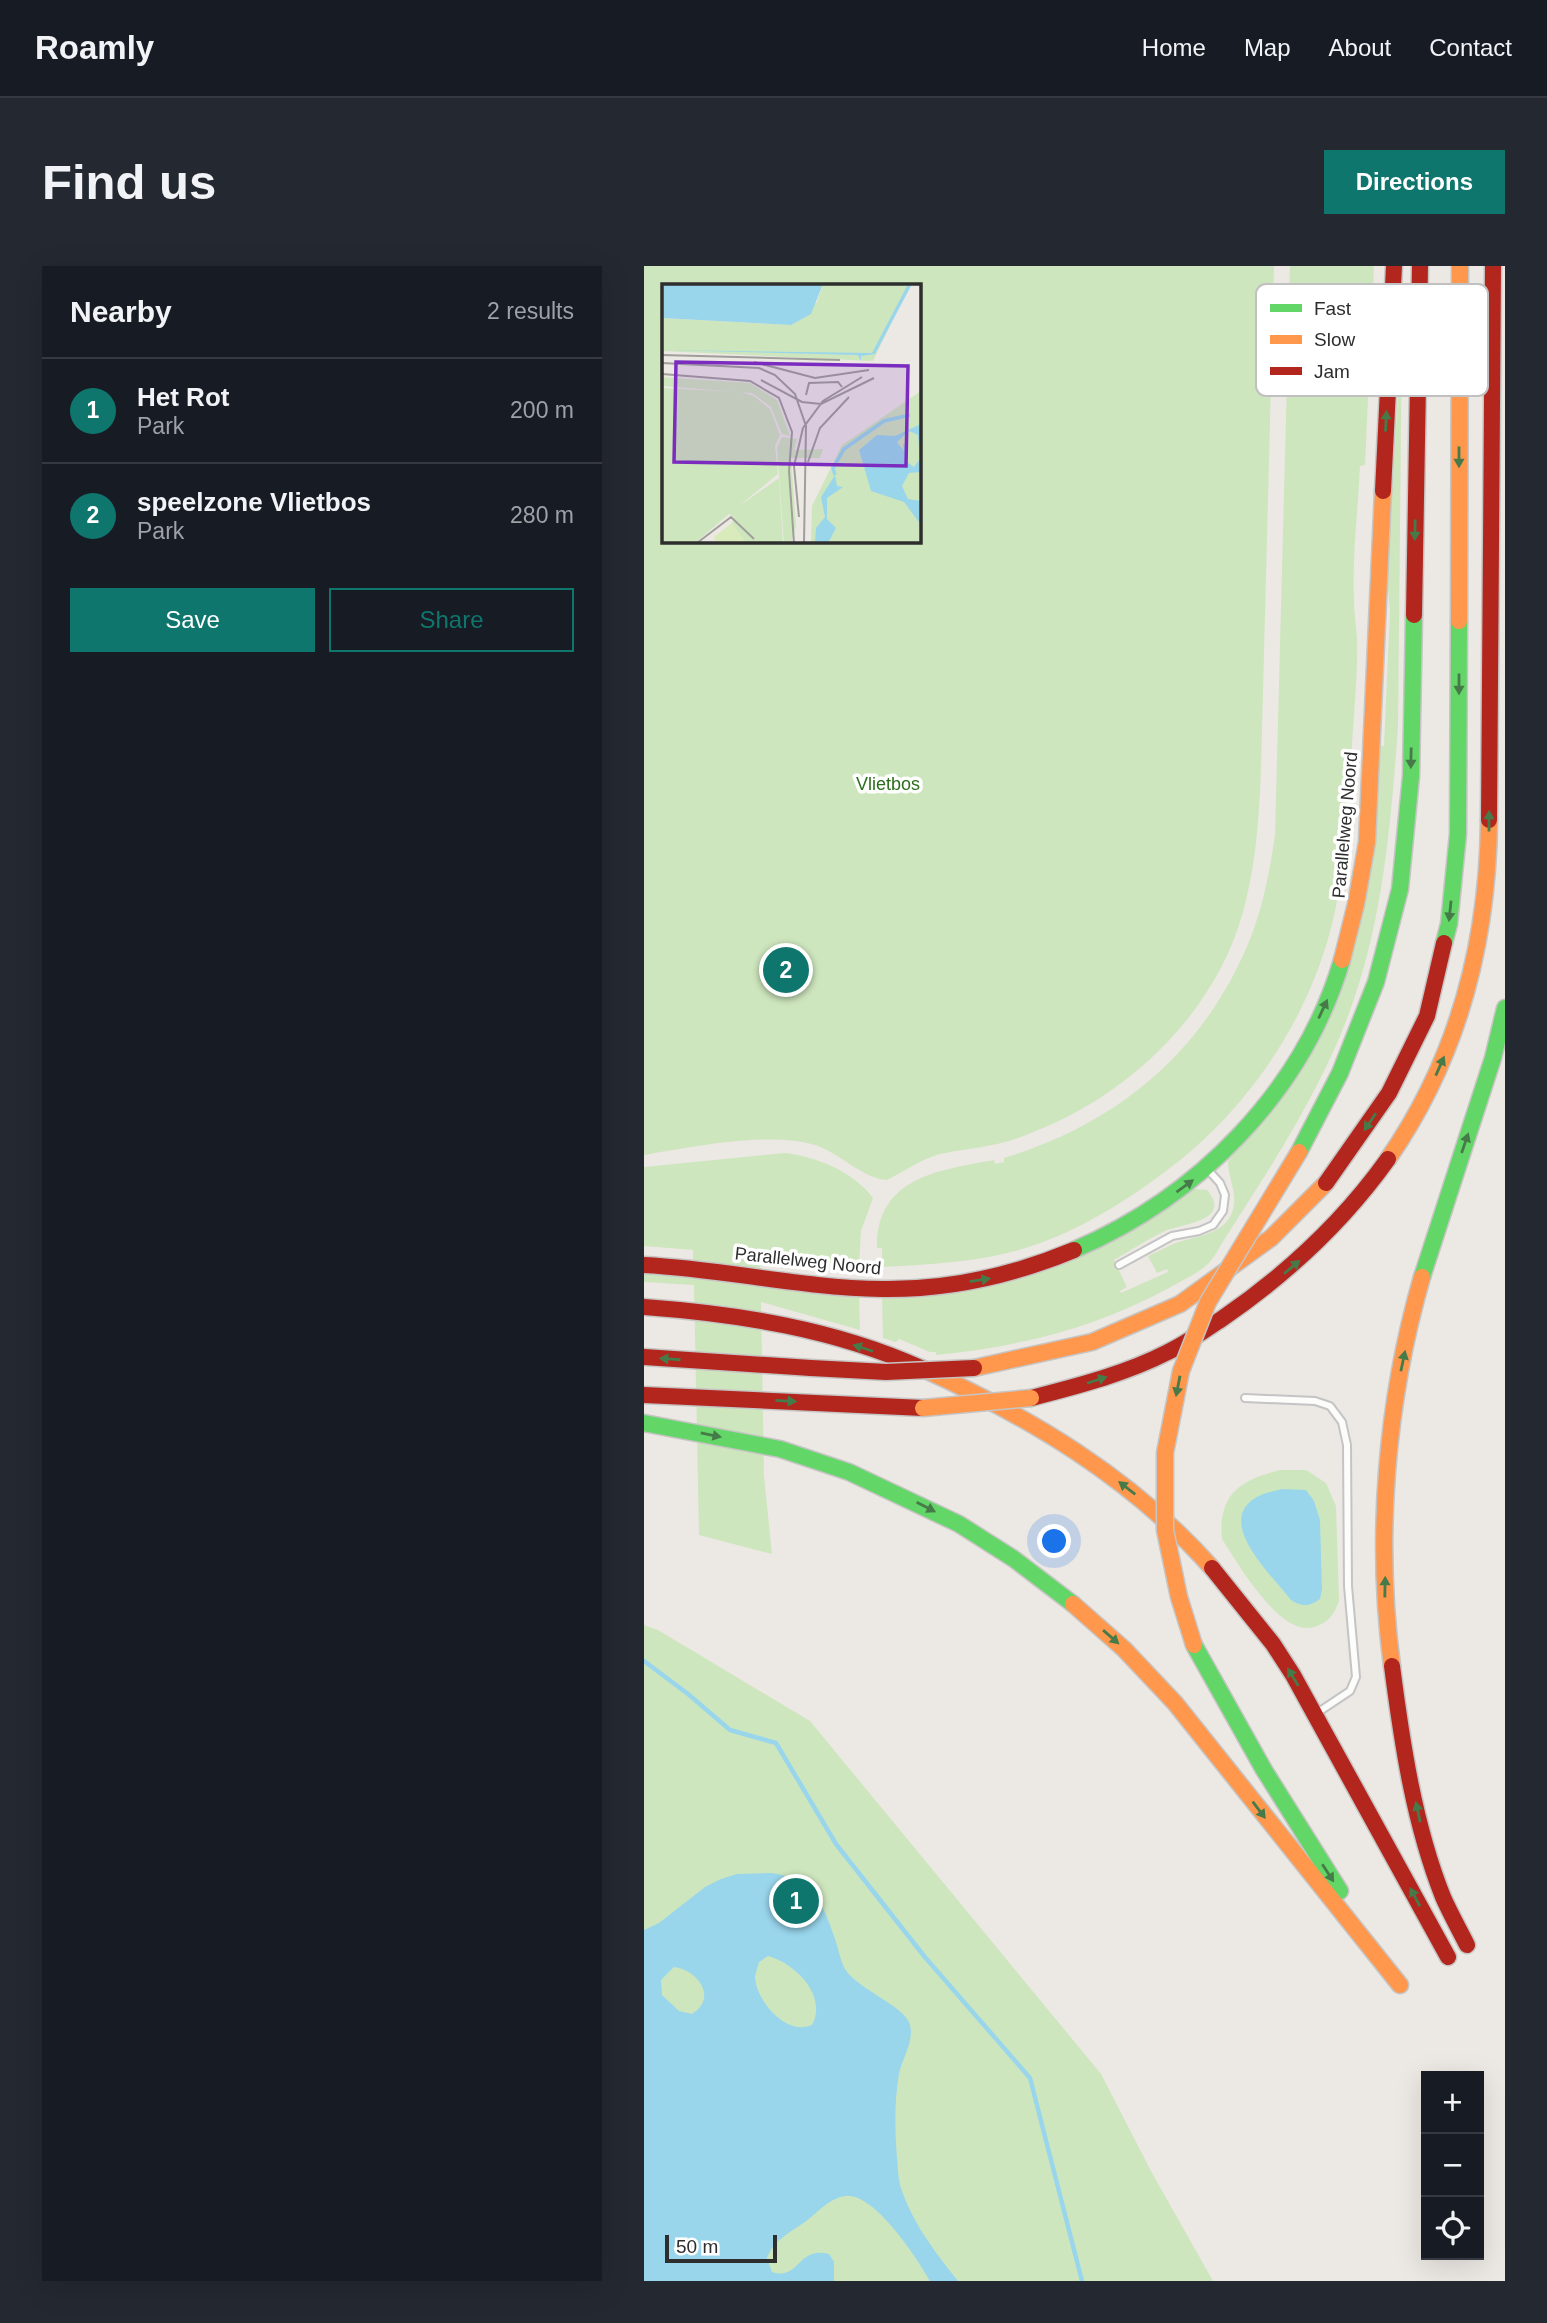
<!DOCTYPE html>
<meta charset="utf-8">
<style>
:root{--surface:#171b24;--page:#242831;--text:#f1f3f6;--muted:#9ea1a6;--line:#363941;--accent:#0f766e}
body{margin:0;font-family:Arial,sans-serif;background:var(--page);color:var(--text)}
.controls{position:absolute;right:21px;bottom:21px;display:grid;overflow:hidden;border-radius:0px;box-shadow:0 7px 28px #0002}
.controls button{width:63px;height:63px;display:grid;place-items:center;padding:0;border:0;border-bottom:2px solid var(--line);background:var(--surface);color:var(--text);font:35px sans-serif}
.scale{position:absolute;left:21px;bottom:18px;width:112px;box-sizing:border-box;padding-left:7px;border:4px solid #2e2e2e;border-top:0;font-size:19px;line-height:24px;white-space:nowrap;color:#2e2e2e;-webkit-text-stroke:5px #fff;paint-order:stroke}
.you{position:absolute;left:411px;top:1276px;width:24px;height:24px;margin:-18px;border:5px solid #fff;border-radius:50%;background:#1a73e8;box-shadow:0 0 0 10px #1a73e833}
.badge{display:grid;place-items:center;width:46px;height:46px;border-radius:50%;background:var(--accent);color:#fff;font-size:23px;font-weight:700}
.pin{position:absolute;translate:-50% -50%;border:4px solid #fff;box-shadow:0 2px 7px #0006}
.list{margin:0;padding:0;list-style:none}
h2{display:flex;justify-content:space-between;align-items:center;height:91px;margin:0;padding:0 28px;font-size:30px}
h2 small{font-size:23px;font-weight:400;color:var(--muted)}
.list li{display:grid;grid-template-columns:46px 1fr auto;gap:21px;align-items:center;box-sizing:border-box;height:105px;padding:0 28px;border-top:2px solid var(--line)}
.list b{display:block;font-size:26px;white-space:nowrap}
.list p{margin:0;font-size:23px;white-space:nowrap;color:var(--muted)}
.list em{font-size:23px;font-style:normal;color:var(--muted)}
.actions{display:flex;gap:14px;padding:21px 28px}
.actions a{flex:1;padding:16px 0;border:2px solid var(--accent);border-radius:0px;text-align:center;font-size:24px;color:var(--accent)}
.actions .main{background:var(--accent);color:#fff}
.icon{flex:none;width:38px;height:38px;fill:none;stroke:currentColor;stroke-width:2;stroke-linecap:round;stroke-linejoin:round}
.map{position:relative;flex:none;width:861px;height:2015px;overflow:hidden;border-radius:0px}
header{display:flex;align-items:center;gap:42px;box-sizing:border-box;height:98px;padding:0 35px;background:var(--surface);border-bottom:2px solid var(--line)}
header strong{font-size:33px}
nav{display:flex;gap:38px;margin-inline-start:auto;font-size:24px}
.intro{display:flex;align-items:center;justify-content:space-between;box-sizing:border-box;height:168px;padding:0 42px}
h1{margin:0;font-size:49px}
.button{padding:18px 32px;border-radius:0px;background:var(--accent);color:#fff;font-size:24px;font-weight:700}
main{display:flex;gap:42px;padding:0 42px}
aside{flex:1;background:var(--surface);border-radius:0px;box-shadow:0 7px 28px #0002}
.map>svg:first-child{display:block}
</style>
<header>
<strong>Roamly</strong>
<nav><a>Home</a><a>Map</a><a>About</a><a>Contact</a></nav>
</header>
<div class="intro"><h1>Find us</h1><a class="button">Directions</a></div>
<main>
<aside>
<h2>Nearby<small>2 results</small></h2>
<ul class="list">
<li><span class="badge">1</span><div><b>Het Rot</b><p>Park</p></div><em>200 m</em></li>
<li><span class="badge">2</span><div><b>speelzone Vlietbos</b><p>Park</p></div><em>280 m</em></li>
</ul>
<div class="actions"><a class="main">Save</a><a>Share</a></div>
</aside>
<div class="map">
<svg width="861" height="2015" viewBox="0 0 861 2015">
<rect width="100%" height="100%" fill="#ece8e4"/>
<g fill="#cee6be" fill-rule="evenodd">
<path d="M0,0H630L617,504C615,552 612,599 599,646C572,744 490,824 399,862C383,869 365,876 348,879C331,883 313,884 296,888C275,894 261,905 243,914C219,913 196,887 171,879C126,865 47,881 0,889ZM19,19H275V275H19Z"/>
<path d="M646,0H730L721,199L716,200C714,244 708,290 710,334C710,347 712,359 713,372C714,407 710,444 708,479C706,536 702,594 690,650C667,751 605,843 522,905C472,943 413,978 350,990C313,997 276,999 238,1001V982H233C232,911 296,904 350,894L351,898L360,896V892C476,857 564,782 608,668C620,636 626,603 631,569Z"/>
<path d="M758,61L754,460C747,556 739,657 705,747C683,807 650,863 617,916C604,936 592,955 580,974C575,981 571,991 565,997C555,1007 537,1015 525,1022C452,1062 374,1081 292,1089V1086H286L255,1073L252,1076L239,1072L238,1029L327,1022L550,923L563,924C590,956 535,958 519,966C502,974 486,985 470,994L483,1021L476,1025L477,1027L524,1006L523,1003L513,1007L504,990C513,986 521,982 529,978C551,969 585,970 590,939C592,925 584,910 584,896L683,752L734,480H740L746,345L743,312Z"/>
<path d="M141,887C173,891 209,905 229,932L217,965L215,1000L116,991L117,1017L215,1028L216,1064L117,1036L120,1210L128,1288L55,1269L50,1019L0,1016V1006L49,1008V984L0,980V901Z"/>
<path d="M636,1204H662L682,1217L692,1240L695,1335C690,1349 684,1357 670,1361C637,1372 594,1298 578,1273C574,1228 596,1214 636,1204Z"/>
<path d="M0,1359L14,1364L166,1455L457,1808L508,1907L569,2015H0Z"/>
</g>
<g fill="#99d6ec" fill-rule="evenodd">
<path d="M638,1223L662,1224L670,1235L676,1254L678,1323L676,1333C665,1341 658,1341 647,1334C627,1308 566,1252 617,1229C623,1226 631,1225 638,1223Z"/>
<path d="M128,1607C169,1613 180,1639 192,1676C195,1685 197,1698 203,1706C216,1723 258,1740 265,1756C272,1773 258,1792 255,1808C250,1837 251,1864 253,1893C254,1902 254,1911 256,1919C267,1955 291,1986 314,2015H286C273,1992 230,1926 201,1930C184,1933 174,1946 161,1956C145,1967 130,1974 123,1992L128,2006C156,2015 153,1980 185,1988L190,1996V2015H0V1664L15,1657L61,1621L77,1613L93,1608ZM124,1690C151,1697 184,1730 168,1759C143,1770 113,1736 111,1712C111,1708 114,1701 115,1696ZM30,1701C54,1704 74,1732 48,1748L35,1745L18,1729L17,1714Z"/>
</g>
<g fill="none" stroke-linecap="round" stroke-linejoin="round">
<path stroke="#99d6ec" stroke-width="4.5" d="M0,1395L44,1428L86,1464L132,1477L192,1578L280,1690L386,1812L438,2015"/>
<defs>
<g id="lane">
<path d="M475,999L528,970L555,965L569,959L579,945L581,929L576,917L565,905"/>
<path d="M601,1132L671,1135L686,1140L698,1156L703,1179L704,1320L712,1411L706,1425L676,1445"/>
</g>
<g id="fast">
<path d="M800,677L805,658L814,568L815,355"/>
<path d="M655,886L696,807L732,716L756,623L767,510L770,349"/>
<path d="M430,984C554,931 659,826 698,694"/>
<path d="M778,1011L849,792L861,742"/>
<path d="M0,1157L136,1183L205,1206L315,1258L370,1293L429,1338"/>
<path d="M550,1379L620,1504L696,1625"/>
</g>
<g id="slow">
<path d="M815,355L816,0"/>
<path d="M698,694L712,638L723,576L739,225"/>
<path d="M744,893C814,792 844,676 845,554"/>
<path d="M277,1102C386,1151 488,1212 568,1302"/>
<path d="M330,1102L448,1076L536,1038L627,972L682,917"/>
<path d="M429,1338L480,1383L531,1437L756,1719"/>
<path d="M748,1400C731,1272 742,1136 778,1011"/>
</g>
<g id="jam">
<path d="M739,225L750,0"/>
<path d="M770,349L776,0"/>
<path d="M845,554L849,0"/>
<path d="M682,917L745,827L783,750L800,677"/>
<path d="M0,999C80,1003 158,1022 238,1023C304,1024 370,1009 430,984"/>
<path d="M0,1041C95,1048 190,1063 277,1102"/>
<path d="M0,1091L167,1102"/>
<path d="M0,1129L279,1142"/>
<path d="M387,1132C433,1120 481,1108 524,1086C543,1077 561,1064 579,1052C643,1008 699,956 744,893"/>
<path d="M568,1302L629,1378L649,1409L804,1691"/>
<path d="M748,1400C758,1477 770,1558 799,1631C806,1647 815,1663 823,1679"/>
</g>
</defs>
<use href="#lane" stroke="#c5c4c5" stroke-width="10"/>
<use href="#fast" stroke="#c6c5c4" stroke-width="19"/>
<use href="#slow" stroke="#c6c5c4" stroke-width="19"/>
<use href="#jam" stroke="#c6c5c4" stroke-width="19"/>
<use href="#lane" stroke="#fcfcfb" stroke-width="6"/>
<use href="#fast" stroke="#63d668" stroke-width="16"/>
<use href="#slow" stroke="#ff974d" stroke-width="16"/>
<use href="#jam" stroke="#b3261e" stroke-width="16"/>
<defs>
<g id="slow-bridge">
<path d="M279,1142L387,1132"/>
<path d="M550,1379L535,1331L521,1264V1187L537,1105L564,1036L655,886"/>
</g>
<path id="jam-bridge" d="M167,1102L242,1106L330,1102"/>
</defs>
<use href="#slow-bridge" stroke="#c6c5c4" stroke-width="19" stroke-linecap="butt"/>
<use href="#jam-bridge" stroke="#c6c5c4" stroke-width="19" stroke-linecap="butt"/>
<use href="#slow-bridge" stroke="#ff974d" stroke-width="16"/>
<use href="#jam-bridge" stroke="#b3261e" stroke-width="16"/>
</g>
<defs><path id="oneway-solid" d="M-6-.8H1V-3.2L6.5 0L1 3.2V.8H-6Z" transform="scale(1.75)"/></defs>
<g fill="#467a48">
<use href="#oneway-solid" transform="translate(742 155) rotate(-87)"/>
<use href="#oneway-solid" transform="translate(815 191) rotate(90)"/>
<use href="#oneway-solid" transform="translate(771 264) rotate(91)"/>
<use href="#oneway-solid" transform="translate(815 418) rotate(90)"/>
<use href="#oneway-solid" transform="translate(767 492) rotate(91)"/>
<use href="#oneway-solid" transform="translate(845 555) rotate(-90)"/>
<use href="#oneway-solid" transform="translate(806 645) rotate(96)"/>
<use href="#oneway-solid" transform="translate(679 743) rotate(-65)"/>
<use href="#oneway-solid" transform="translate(796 800) rotate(-66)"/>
<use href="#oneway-solid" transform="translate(726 856) rotate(124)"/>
<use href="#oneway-solid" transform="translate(821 877) rotate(-71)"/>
<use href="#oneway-solid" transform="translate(541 920) rotate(-36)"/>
<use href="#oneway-solid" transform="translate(648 1001) rotate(-40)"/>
<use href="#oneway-solid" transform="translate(336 1014) rotate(-9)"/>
<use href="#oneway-solid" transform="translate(219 1082) rotate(-162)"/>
<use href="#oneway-solid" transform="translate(26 1093) rotate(-176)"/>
<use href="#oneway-solid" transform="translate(759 1095) rotate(-78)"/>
<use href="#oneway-solid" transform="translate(453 1114) rotate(-18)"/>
<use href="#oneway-solid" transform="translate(534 1120) rotate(101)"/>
<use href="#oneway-solid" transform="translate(142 1135) rotate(3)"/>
<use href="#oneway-solid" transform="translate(67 1169) rotate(12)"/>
<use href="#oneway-solid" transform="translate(483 1222) rotate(-142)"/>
<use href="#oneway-solid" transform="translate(282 1241) rotate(27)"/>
<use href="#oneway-solid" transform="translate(741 1321) rotate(-89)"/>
<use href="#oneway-solid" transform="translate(467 1371) rotate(41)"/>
<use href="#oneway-solid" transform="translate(649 1411) rotate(-121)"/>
<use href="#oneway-solid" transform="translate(615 1544) rotate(53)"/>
<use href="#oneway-solid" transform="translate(774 1546) rotate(-102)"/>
<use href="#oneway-solid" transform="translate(684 1607) rotate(57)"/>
<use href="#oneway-solid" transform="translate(771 1631) rotate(-118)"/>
</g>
<g text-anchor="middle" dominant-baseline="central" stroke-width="7" stroke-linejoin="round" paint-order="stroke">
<g font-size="18" fill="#2c6e1b" stroke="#fff">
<text x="244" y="518">Vlietbos</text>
</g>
<g font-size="18" fill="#2e2e2e" stroke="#fff">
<text transform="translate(701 559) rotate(-85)">Parallelweg Noord</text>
<text transform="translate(164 995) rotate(6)">Parallelweg Noord</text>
</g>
</g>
<g transform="translate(18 18)">
<rect width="259" height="259" fill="#ece8e4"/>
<path d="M161,0H248L211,77L0,67V34L129,41L155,18ZM0,93L88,99L115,116L128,152L120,150L109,123L90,109L0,102ZM0,104L79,108L92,112L108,125L118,151L113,162L116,190L77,222L117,194L121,259H81L70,239L72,233L67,230L33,259H0ZM259,107V259H149L150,222L180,161ZM120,153L135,155L132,166L161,165L158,174H129L134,242L129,259H122L115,163Z" fill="#cee6be"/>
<path d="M70,239L83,257L54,259L52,253Z" fill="#d9eabb"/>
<path d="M0,0H161L149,30L129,41L0,34ZM246,0H250L213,70L199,72V77L196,71L0,66L210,69ZM259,140V188L247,189L240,202L246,215L259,217V241L242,218L209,207L197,166L215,151L233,152ZM247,147L256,151L258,175L252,183L245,178L246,161L241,160L242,167L235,158ZM173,191L175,202L181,203L165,214V235L174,244L166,259H153L154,244L163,233L159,213Z" fill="#99d6ec" fill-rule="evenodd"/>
<path fill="none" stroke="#99d6ec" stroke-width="3.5" d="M173,191L171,184L182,165L222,137L248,131"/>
<path fill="none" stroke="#a09e9b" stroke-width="2" d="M0,71L178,76M92,78L153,94L207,86M0,79L97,84L113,91L133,110L144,142L142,259M0,90L88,97L117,114L130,148L127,187L132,259M99,96L140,118L159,120L212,94M144,111L147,99L176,98L180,103M146,178L158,144L187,113M137,233L132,182L141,144L161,117L200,93M35,259L69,233L92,255"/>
<path fill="#7b2cbf" fill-opacity="0.15" stroke="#7b2cbf" stroke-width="3.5" d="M14,78L246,82L244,182L12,178Z"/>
<rect width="259" height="259" fill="none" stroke="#2e2e2e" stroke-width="3.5"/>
</g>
<rect x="612" y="18" width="232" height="112" rx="10" fill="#fff" stroke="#c0c0c0" stroke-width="2"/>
<rect x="626" y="38" width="32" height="8" fill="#63d668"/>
<rect x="626" y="69" width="32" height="9" fill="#ff974d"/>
<rect x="626" y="101" width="32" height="8" fill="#b3261e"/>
<g font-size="19" fill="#2e2e2e">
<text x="670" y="49">Fast</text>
<text x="670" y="80">Slow</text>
<text x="670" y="112">Jam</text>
</g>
</svg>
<div class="controls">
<button>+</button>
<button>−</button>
<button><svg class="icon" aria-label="locate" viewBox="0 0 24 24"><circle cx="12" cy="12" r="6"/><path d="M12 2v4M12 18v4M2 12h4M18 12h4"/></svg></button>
</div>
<div class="scale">50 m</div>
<div class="you"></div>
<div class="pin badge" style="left:152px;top:1635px">1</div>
<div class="pin badge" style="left:142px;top:704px">2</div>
</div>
</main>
